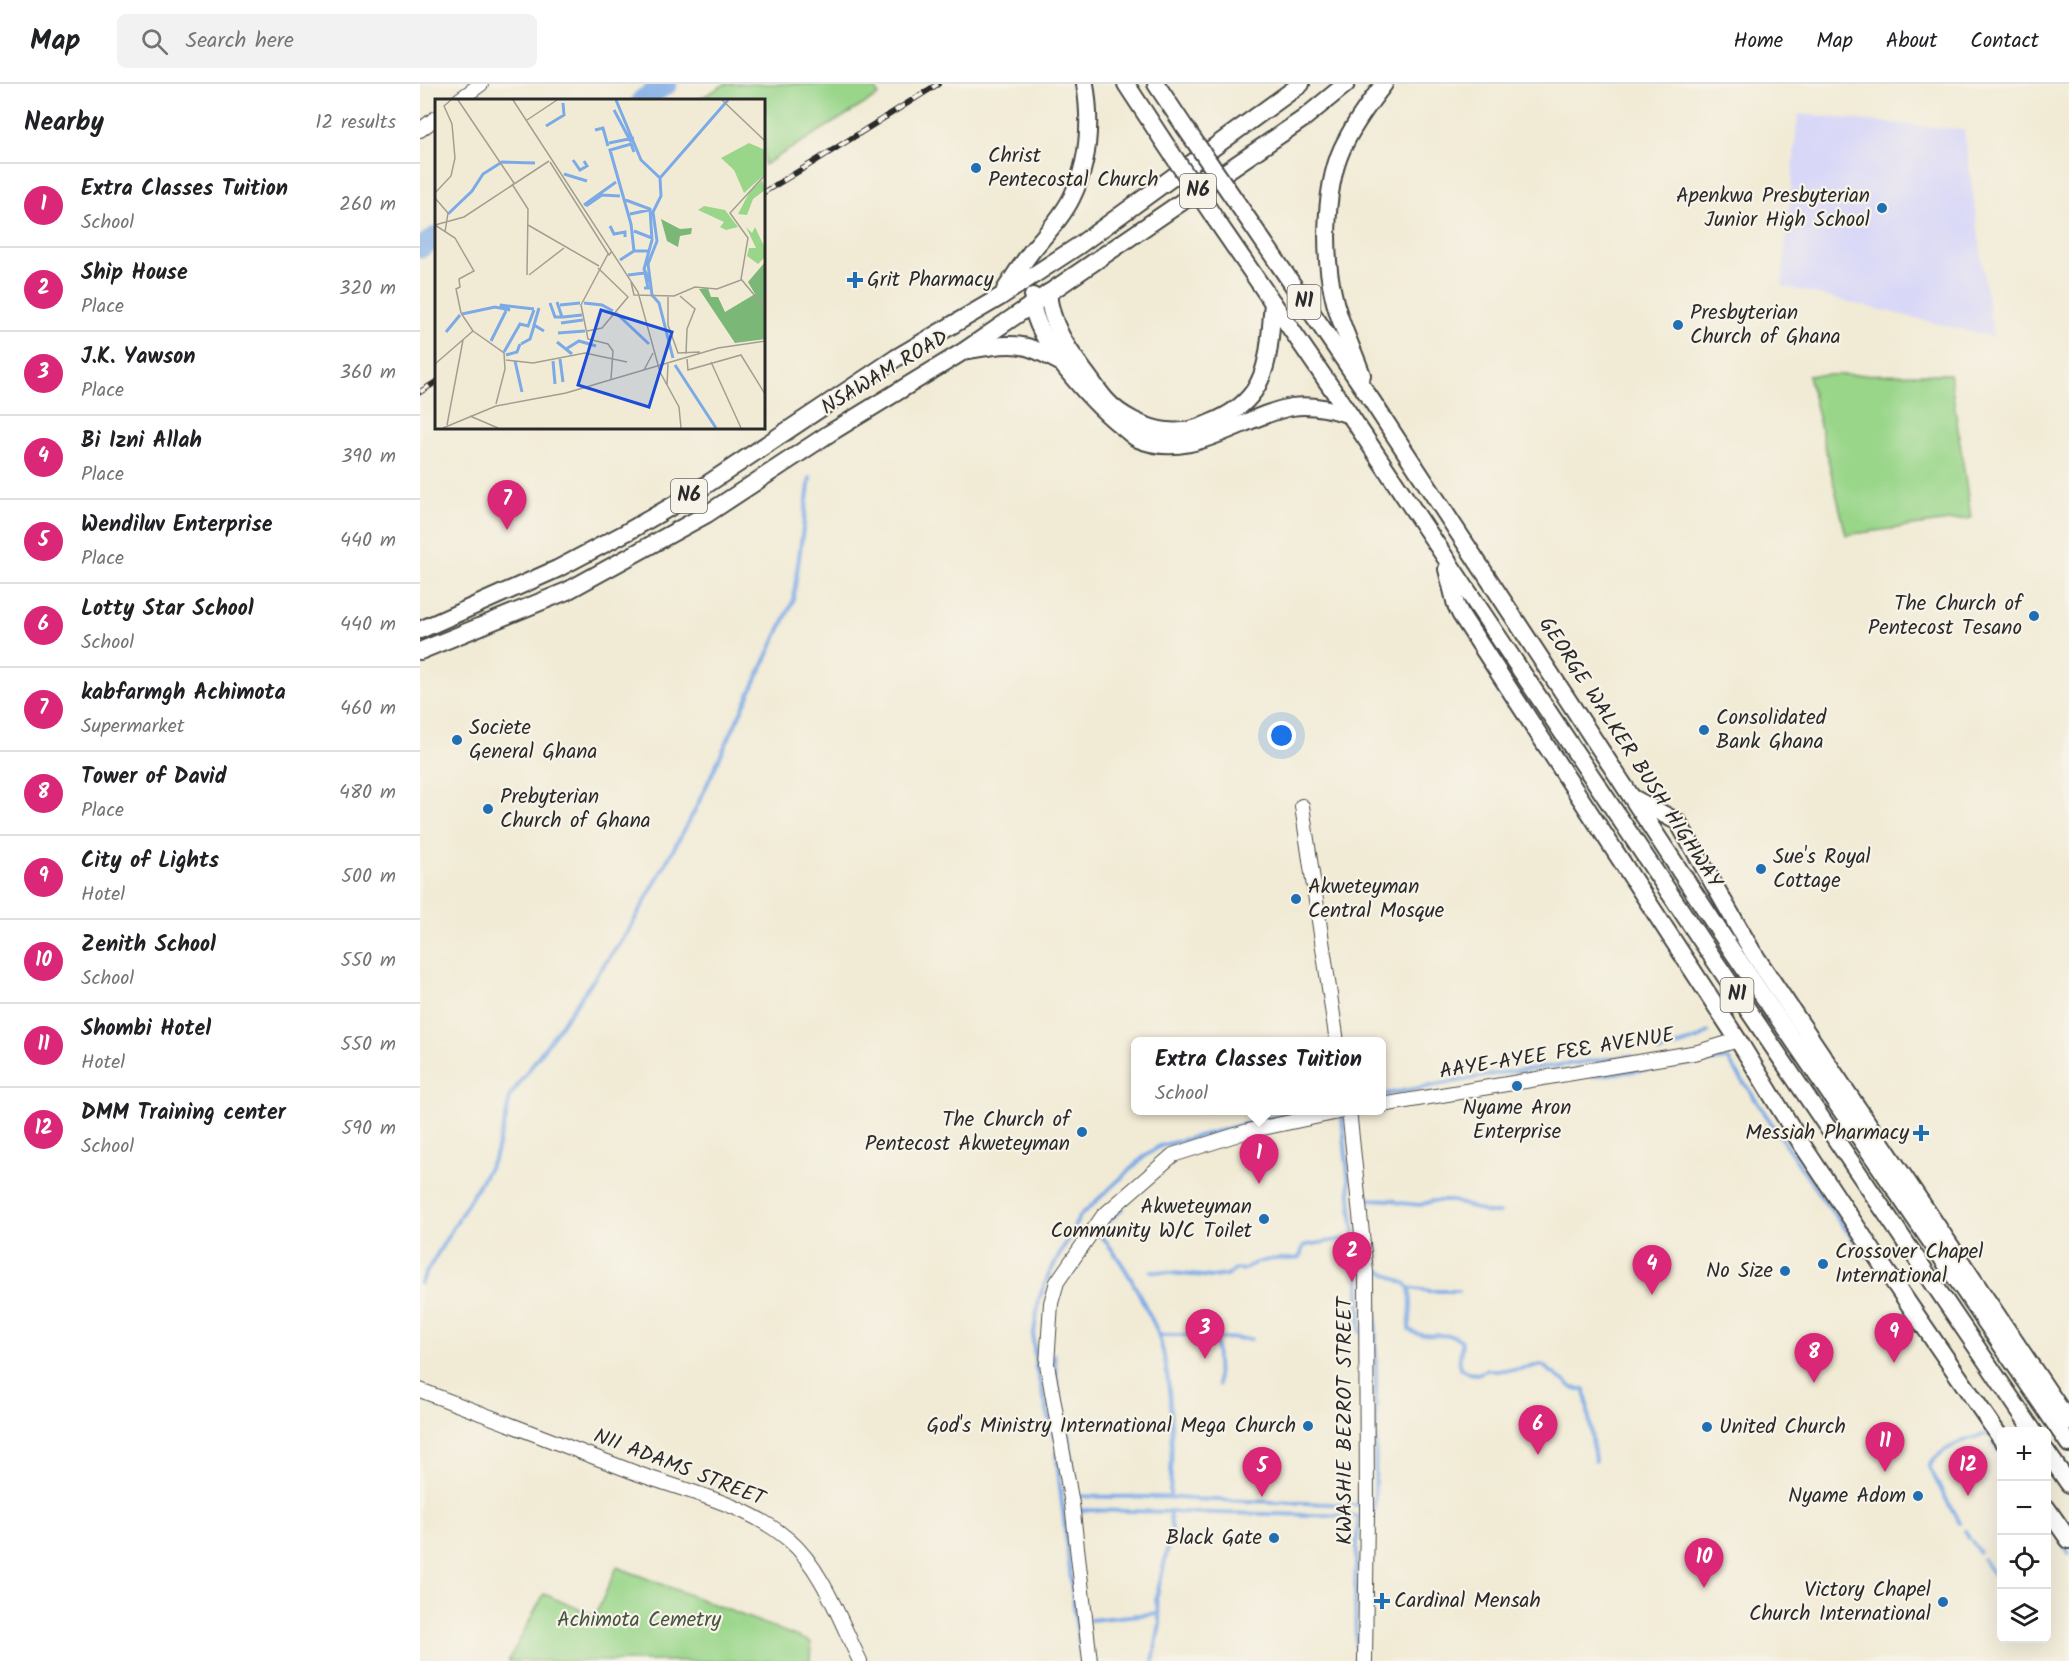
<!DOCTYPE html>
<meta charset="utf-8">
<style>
:root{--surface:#fff;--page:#f2f2f2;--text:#202124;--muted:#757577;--line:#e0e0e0;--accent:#db2777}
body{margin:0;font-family:Kalam,sans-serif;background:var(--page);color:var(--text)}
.controls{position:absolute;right:18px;bottom:18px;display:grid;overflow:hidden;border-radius:9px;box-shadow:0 6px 24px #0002}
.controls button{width:54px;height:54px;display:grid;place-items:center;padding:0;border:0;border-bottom:2px solid var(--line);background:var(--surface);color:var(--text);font:30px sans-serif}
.you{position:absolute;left:862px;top:652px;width:21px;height:21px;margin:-15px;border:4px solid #fff;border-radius:50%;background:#1a73e8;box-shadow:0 0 0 9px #1a73e833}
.badge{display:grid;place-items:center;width:39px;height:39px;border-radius:50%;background:var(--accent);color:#fff;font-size:20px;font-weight:700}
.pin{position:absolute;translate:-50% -50px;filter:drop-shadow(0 2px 3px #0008)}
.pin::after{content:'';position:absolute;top:32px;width:21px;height:18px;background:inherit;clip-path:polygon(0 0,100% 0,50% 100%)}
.popup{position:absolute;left:711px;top:953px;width:255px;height:78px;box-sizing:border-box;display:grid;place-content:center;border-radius:9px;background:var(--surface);filter:drop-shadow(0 2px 4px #0005);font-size:20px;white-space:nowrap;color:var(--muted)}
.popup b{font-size:22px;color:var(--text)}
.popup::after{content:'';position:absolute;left:50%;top:100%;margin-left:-12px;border:12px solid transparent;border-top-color:var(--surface)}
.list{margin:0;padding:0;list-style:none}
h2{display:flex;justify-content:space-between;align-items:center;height:78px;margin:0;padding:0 24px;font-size:26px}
h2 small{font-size:20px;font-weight:400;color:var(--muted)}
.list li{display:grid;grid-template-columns:39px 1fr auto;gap:18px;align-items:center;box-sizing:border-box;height:84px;padding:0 24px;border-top:2px solid var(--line)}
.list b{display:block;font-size:22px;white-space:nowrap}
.list p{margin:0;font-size:20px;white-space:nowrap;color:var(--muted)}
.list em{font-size:20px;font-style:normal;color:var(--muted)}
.icon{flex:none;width:33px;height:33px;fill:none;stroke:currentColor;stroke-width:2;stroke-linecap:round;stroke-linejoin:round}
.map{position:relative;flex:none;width:1649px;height:1577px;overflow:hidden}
header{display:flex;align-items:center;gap:36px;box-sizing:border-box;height:84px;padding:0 30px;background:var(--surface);border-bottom:2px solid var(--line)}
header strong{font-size:28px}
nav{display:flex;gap:33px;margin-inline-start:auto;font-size:21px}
.search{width:420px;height:54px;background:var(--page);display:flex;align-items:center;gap:15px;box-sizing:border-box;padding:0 21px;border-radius:9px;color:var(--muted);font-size:22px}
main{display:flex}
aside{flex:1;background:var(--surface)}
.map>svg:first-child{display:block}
</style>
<header>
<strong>Map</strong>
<div class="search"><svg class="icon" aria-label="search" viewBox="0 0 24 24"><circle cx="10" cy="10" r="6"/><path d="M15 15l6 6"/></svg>Search here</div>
<nav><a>Home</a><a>Map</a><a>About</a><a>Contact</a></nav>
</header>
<main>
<aside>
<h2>Nearby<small>12 results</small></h2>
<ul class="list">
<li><span class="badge">1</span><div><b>Extra Classes Tuition</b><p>School</p></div><em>260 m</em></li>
<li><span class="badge">2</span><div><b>Ship House</b><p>Place</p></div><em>320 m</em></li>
<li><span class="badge">3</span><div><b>J.K. Yawson</b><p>Place</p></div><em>360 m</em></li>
<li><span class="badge">4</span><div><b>Bi Izni Allah</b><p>Place</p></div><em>390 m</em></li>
<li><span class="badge">5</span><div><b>Wendiluv Enterprise</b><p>Place</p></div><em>440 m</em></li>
<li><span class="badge">6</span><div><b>Lotty Star School</b><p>School</p></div><em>440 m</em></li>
<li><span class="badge">7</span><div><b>kabfarmgh Achimota</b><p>Supermarket</p></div><em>460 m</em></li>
<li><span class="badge">8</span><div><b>Tower of David</b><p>Place</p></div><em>480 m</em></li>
<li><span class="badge">9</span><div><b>City of Lights</b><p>Hotel</p></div><em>500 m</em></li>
<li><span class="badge">10</span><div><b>Zenith School</b><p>School</p></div><em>550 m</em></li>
<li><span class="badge">11</span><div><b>Shombi Hotel</b><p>Hotel</p></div><em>550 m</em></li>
<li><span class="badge">12</span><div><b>DMM Training center</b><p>School</p></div><em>590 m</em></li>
</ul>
</aside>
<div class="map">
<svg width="1649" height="1577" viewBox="0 0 1649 1577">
<rect width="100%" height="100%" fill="#f7f3e8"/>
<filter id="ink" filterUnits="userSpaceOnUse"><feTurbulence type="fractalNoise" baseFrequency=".0167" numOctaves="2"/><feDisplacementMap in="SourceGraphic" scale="12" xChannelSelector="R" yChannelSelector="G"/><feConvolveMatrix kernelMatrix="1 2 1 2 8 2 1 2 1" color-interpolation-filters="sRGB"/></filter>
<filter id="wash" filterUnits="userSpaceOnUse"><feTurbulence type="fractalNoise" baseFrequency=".008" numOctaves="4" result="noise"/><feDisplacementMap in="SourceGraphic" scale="24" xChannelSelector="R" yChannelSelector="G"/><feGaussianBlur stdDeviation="1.35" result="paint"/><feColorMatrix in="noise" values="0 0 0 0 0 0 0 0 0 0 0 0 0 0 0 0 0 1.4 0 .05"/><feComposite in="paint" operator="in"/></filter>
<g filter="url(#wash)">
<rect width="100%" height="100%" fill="#f1ebd5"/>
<path fill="#d8d7f8" d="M1378,30L1544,46L1573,253L1362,202Z"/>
<g fill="#9ad68a" stroke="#62805a" stroke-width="1.5">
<path d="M305,0H452L459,11L344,81V16H278Z"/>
<path d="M1530,290L1551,434L1426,451L1388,291Z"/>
<path d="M197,1483L391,1558L390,1577H88L124,1510L175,1532Z"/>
</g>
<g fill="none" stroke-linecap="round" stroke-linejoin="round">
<g stroke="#7caae6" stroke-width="4">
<path d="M909,957V958"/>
<path d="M1239,968L1280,954L1288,948"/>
<path d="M1173,992L1308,975L1399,1110L1446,1172"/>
<path d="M962,1011L1080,989L1211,972"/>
<path d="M934,1030L954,1026"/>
<path d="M922,1032L933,1141L939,1184L940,1248"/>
<path d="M944,1115L973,1116L979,1119L1000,1121L1013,1117H1033L1068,1129H1080"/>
<path d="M684,1141L703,1124"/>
<path d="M677,1147C699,1171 714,1198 728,1228C732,1236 737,1244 739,1253C753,1297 753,1366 750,1412"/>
<path d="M951,1170C957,1211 956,1253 956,1294C956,1341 956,1386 954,1432"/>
<path d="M953,1183L986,1200C994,1212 990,1231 989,1245C1003,1258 1029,1245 1042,1257C1042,1267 1038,1274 1040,1284L1049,1289L1057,1290L1067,1286H1094L1122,1281L1153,1304L1165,1306L1175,1377"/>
<path d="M731,1187L792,1193L807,1191L817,1185L823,1186C831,1178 854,1174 866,1175C872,1175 874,1176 880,1173L883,1163L887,1161L924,1155L934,1157"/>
<path d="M0,1199L74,1075L85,1038L90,1012L209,846L275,726L373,517L390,394"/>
<path d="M989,1204L1010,1207H1039"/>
<path d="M739,1251H782L800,1254L831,1255"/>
<path d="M796,1253L798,1301"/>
<path d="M634,1271L637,1301L647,1341L656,1412C694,1414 733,1411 770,1415L939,1421L940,1394"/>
<path d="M634,1353L616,1283L613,1255L619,1215L628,1192L660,1132L726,1071L740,1062L880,1026"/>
<path d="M1573,1358L1582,1370"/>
<path d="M636,1369L656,1538L662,1577"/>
<path d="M659,1430V1426L938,1432L935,1507L936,1577"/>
<path d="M1539,1439L1509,1383C1517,1365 1549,1354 1568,1350L1569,1352"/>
<path d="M1545,1447L1549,1454"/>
<path d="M1552,1457L1559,1468"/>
<path d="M1642,1459L1649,1470"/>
<path d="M1563,1475L1582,1504"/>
<path d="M670,1536L739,1529"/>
<path d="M733,1577L740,1539L736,1515L752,1446L749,1427"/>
</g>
<g stroke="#7caae6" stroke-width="21">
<path d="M222,16L247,0"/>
<path d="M0,164L16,153"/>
</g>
</g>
</g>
<g filter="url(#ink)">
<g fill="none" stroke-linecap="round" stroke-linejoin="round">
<defs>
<g id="secondary">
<path d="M39,16L61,0"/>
<path d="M0,46L16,34"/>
<path d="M882,722L917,958"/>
<path d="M962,1021L1278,968L1318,956"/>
<path d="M929,1026L946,1188L947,1429L945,1577"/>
<path d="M0,1306C72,1334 144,1362 216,1389C268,1408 327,1420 369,1456C402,1484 421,1539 440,1577"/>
<path d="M670,1577L652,1420L627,1280L631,1219L637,1198L683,1132L753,1071L828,1047L928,1026"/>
</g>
<g id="highway">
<path d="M706,0L742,55"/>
<path d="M736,0L764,42"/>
<path d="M817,119L952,317L1313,868L1649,1360"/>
<path d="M796,136L930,331L1297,880L1614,1348"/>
<path d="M585,206C593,193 602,180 611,168C625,150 642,134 652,113C669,78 671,37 665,0"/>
<path d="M628,209C631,240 646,263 664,287C671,296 678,307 686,316C700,332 725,344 746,347C761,349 777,345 790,339C808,332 823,323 834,307C851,282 850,247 853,219"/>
<path d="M613,212C609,233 633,269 646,285C663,306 679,324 700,341C706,345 712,352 718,355C771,378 821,332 872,323C891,320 912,325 930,331"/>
<path d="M550,266C567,263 589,258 607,263C618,266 628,272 638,277"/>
<path d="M942,291C933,265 920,241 914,214C903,171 904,96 926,57C936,37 950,18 964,0"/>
<path d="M1027,485L1036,521L1041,531L1318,956L1381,1059L1460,1178L1582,1356"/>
<path d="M0,546L137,485L207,448L271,411L476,274L580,213L658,162L881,0"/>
<path d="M0,567L147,507L287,430L410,349L544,267L883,35L926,0"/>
<path d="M1213,714L1258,738L1332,867L1649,1338"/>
<path d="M1626,1367L1649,1400"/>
<path d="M1626,1423L1649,1456"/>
</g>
</defs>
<use href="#secondary" stroke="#494844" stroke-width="16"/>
<use href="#highway" stroke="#494844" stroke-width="20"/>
<use href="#secondary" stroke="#fff" stroke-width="14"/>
<use href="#highway" stroke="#fff" stroke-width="16"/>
<defs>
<g id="rail">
<path d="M344,108L389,81L518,0"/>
<path d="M0,308L16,298"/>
</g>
</defs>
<use href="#rail" stroke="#2b2b2b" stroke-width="6"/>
<use href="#rail" stroke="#f7f3e8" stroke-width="4" stroke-dasharray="11" stroke-linecap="butt"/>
<defs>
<g id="highway-bridge">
<path d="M764,42L817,119"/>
<path d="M742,55L796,136"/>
</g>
</defs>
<use href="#highway-bridge" stroke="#494844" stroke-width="20" stroke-linecap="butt"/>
<use href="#highway-bridge" stroke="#fff" stroke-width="16"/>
</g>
</g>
<g fill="#1f6fb2" stroke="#f7f3e8" stroke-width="2">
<circle cx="556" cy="84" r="6"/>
<circle cx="1462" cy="124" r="6"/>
<path d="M432 187h6v6h6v6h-6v6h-6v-6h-6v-6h6z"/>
<circle cx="1258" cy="241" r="6"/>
<circle cx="1614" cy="532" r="6"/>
<circle cx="1284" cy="646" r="6"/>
<circle cx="37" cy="656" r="6"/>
<circle cx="68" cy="725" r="6"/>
<circle cx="1341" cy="785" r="6"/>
<circle cx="876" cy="815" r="6"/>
<circle cx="1097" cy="1002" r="6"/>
<circle cx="662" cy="1048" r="6"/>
<path d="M1498 1040h6v6h6v6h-6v6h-6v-6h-6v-6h6z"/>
<circle cx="844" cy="1135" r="6"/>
<circle cx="1403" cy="1180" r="6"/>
<circle cx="1365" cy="1187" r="6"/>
<circle cx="888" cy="1342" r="6"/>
<circle cx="1287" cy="1343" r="6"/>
<circle cx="1498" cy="1412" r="6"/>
<circle cx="854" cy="1454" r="6"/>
<path d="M959 1508h6v6h6v6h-6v6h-6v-6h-6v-6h6z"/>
<circle cx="1523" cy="1518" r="6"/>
</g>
<g text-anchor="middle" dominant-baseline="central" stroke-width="4.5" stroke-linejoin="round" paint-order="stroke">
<g fill="#f7f3e8" stroke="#686764" stroke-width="1.5">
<rect x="760" y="90" width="36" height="34" rx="4.5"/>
<rect x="867.5" y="201" width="33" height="34" rx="4.5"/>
<rect x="251" y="395" width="36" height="34" rx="4.5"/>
<rect x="1300.5" y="894" width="33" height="34" rx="4.5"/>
</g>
<g font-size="20" font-weight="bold" fill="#2b2b2b">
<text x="778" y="107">N6</text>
<text x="884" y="218">N1</text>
<text x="269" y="412">N6</text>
<text x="1317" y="911">N1</text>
</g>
<g font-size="21" fill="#2b2b2b" stroke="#f7f3e8" text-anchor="start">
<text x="568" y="72">Christ<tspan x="568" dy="24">Pentecostal Church</tspan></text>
<text x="1450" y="112" text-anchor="end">Apenkwa Presbyterian<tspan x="1450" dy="24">Junior High School</tspan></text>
<text x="447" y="196">Grit Pharmacy</text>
<text x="1270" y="229">Presbyterian<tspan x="1270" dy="24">Church of Ghana</tspan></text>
<text x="1602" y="520" text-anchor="end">The Church of<tspan x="1602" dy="24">Pentecost Tesano</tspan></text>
<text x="1296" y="634">Consolidated<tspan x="1296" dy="24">Bank Ghana</tspan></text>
<text x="49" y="644">Societe<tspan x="49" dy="24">General Ghana</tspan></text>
<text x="80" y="713">Prebyterian<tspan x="80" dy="24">Church of Ghana</tspan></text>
<text x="1353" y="773">Sue's Royal<tspan x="1353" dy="24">Cottage</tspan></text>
<text x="888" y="803">Akweteyman<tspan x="888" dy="24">Central Mosque</tspan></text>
<text x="1097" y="1024" text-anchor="middle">Nyame Aron<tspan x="1097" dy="24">Enterprise</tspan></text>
<text x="650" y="1036" text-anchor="end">The Church of<tspan x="650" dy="24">Pentecost Akweteyman</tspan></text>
<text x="1489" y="1049" text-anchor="end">Messiah Pharmacy</text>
<text x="832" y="1123" text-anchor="end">Akweteyman<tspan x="832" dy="24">Community W/C Toilet</tspan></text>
<text x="1415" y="1168">Crossover Chapel<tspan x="1415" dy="24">International</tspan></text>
<text x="1353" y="1187" text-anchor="end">No Size</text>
<text x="876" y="1342" text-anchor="end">God's Ministry International Mega Church</text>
<text x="1299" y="1343">United Church</text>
<text x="1486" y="1412" text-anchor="end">Nyame Adom</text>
<text x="842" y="1454" text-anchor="end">Black Gate</text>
<text x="1511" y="1506" text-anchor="end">Victory Chapel<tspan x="1511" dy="24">Church International</tspan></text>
<text x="974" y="1517">Cardinal Mensah</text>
</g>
<g font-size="21" fill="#2b2b2b" stroke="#f7f3e8">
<text transform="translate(465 289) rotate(-31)">NSAWAM ROAD</text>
<text transform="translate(1210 669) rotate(57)">GEORGE WALKER BUSH HIGHWAY</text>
<text transform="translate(1137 970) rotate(-9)">AAYE-AYEE FƐƐ AVENUE</text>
<text transform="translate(925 1337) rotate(-90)">KWASHIE BEZROT STREET</text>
<text transform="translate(259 1384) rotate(21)">NII ADAMS STREET</text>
</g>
<g font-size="21" fill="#475643" stroke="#f7f3e8">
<text x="219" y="1536">Achimota Cemetry</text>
</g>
</g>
<g transform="translate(15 15)">
<rect width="330" height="330" fill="#f1ebd5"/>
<path d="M314,44L330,51V75L309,94L299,71L286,59ZM327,81L330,91L318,100L312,116L303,115L315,92ZM269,107L290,111L303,128L291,131L285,128L289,123L263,111ZM311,128L317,134L320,128L330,149V158L323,165L312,157L314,149H321Z" fill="#9ad68a"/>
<path d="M226,120L245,130L257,129L256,135L245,137L243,148L232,142ZM330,163V240L300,244L264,190L273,189L276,198H283L290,213L320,195L313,183Z" fill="#7bb776"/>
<path fill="none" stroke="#7caae6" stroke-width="3" d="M181,1L206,61L225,79L226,97L218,113L222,142L213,165L217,196L224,204L238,259M179,11L196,43M111,27L129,16L128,4M160,31L168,29L173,47M174,44L199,39M199,53L196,45L175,51L196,125L199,152M138,61L145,71L152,67L149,62M129,75L152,82M225,79L293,1M188,100L215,110L217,141L209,170L215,183M149,106L181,83M151,107L167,96L185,97M13,115L37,92L48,75L67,63L100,64M195,115L214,111M175,127L179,135L190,133V138M199,132L217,139M185,161L199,152H213M193,176L210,174L213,189H209M115,204L120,218H127L122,203M149,204L167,206L178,212M125,206L145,204M104,209L99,226L109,232M181,214L214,245M27,215L60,208L75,211L65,206L99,210M128,218L147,216M126,224L148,221M11,233L25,216M123,234L150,232M56,242L71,212M122,243L137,255M86,245L95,240L99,227M131,250L144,242L161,247M69,253L85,225L93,227L99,211M71,256L82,253L85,245M125,260L128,283M80,262L87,293M118,262L120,285M240,266L281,329"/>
<path fill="none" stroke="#a29e91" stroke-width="1.5" d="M23,1L79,84M78,1L203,193L225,273L244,308L246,329M287,1L330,42M92,21L122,1M115,63L174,156L177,152M330,76L295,114L313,139L306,180L330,209M77,85L93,110L92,176M0,94L16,77L20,59L17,25L9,7L16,1M0,99L13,114L10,133M0,126L20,139L39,172L24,180L25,188L21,190L26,214L38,232M0,126L29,118L114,62M93,126L164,167M173,155L146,206L153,240L173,245L178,252L176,280M94,176L129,149M196,183L199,196L239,197L260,188L282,190L306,181M245,197L260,210L252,230L251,255M233,198V226L243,254L265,253M38,232L69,254L70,270L61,305M152,232L167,229L193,198L163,169M252,260L253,271L306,256L330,295M71,261L98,264L150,254L192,263M276,263L306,329M0,265L38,232M209,271L218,254M232,286L233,265M35,317L63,329M12,326L28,241M8,329L61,307L131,294L283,249L330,242"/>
<path fill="#1d4ed8" fill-opacity="0.15" stroke="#1d4ed8" stroke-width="3" d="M166,211L237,233L214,308L143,286Z"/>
<rect width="330" height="330" fill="none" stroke="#2b2b2b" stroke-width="3"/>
</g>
</svg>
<div class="controls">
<button>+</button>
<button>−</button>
<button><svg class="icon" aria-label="locate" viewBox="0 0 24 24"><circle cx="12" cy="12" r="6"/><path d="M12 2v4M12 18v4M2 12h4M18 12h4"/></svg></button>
<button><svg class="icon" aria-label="layers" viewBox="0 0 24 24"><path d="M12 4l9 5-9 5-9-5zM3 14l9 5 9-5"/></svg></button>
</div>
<div class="you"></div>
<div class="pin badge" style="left:839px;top:1100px">1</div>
<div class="popup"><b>Extra Classes Tuition</b>School</div>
<div class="pin badge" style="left:932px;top:1198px">2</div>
<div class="pin badge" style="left:785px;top:1275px">3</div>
<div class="pin badge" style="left:1232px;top:1211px">4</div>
<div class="pin badge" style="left:842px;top:1413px">5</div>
<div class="pin badge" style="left:1118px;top:1371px">6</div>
<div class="pin badge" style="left:87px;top:446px">7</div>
<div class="pin badge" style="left:1394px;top:1299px">8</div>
<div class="pin badge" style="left:1474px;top:1279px">9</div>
<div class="pin badge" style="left:1284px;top:1504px">10</div>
<div class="pin badge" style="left:1465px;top:1388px">11</div>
<div class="pin badge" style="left:1548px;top:1412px">12</div>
</div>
</main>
